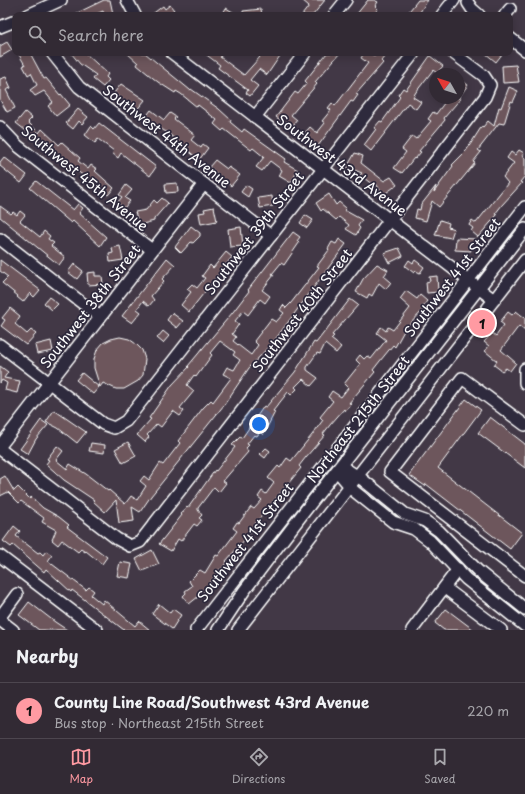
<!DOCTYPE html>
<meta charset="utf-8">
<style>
:root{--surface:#322a34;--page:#3a323c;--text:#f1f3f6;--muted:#a8a7ac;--line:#4d464f;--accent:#ff9aa2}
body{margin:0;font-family:"Playpen Sans",sans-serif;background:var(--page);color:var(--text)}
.compass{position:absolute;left:429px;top:68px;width:36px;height:36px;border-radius:50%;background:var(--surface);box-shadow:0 2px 10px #0003;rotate:309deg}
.you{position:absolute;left:259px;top:424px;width:14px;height:14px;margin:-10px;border:3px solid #fff;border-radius:50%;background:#1a73e8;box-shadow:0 0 0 6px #1a73e833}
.badge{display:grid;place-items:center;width:26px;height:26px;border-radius:50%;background:var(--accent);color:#111;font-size:13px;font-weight:700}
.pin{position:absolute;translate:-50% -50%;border:2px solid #fff;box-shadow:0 1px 4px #0006}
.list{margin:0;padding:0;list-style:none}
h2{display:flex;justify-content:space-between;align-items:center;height:52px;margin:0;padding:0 16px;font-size:17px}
h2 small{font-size:13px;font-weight:400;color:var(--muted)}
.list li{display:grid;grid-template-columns:26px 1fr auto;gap:12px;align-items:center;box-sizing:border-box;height:56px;padding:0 16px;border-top:1px solid var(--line)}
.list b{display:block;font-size:15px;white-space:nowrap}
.list p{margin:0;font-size:13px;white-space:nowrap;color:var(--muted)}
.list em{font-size:13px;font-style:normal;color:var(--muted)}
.icon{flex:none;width:22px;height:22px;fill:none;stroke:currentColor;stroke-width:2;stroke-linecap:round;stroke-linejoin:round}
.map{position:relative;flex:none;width:525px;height:630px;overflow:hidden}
.search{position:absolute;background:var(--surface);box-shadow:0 2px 10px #0003;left:12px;right:12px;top:12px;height:44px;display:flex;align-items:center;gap:10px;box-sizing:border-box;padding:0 14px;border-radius:8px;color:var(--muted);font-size:15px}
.sheet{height:108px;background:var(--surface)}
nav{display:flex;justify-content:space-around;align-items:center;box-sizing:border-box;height:56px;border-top:1px solid var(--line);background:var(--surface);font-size:11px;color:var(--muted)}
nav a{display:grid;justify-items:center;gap:2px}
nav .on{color:var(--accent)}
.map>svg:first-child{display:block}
</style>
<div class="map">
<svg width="525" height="630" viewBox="0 0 525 630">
<rect width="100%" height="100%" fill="#423846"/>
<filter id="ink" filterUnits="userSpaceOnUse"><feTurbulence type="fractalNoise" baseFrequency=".025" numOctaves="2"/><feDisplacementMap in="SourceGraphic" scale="8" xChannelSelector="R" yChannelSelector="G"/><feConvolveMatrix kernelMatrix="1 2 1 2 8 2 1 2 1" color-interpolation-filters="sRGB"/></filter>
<g filter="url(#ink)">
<g fill="#6d575c" stroke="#fff">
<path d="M104,0H110L113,14L104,15L103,11L94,15H73Z"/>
<path d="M302,0H325L313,15H302L309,6Z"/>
<path d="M368,0H374L378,2L375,6L378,9L373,15H356Z"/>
<path d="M418,0H428L418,15H406Z"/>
<path d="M170,5L174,10L168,14L169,15H151L163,6L165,9Z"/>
<path d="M226,8L238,15H222Z"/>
<path d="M261,9L262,15H243V11Z"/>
<path d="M7,42L12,50L0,57V46Z"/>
<path d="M18,53H30L44,79L46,78L60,95L61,94L70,105L56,116L48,106L53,102L44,91L35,96L30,90L37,85L31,73L28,75L23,66L25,65Z"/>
<path d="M71,53H85L108,74L106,77L109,80L103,87L93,79L96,75L80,64Z"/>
<path d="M127,53H145L190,90L191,89L219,109L231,120L230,122L242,132L244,129L286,159L284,162L298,170L291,183L279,176L282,170L270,161L262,171L256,167L264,157L253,148L251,150L224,129L222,131L214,124L217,120L198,105L197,107L181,94L176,91L175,93L158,82L137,65L138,63Z"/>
<path d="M204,53H224L220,57L244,75L260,57L255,53H282L267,75L259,69L250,80L258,86L250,96L246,93L248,90L218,68L220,65Z"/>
<path d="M327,53H340L315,82L317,84L291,115L297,120L291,128L276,117L295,92L298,94L307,83L305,81Z"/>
<path d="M364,53H370L374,56L376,53H381L385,56L381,61L383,63L356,94L358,95L353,102L351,101L318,146L303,135L310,127L317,133L325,123L322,121L331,110L328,108L332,103L335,106L368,63L361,58Z"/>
<path d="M485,53H503L496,62Z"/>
<path d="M430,56L443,66L437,73L433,70L416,92L413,97L421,102L416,109L408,103L371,151L364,145L376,129L374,128L380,121L382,122L400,97L398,95L403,88L406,90Z"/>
<path d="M516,65L519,82L503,83L502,66Z"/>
<path d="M6,77L11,88L6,90L15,108L7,112L0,100V79Z"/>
<path d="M459,78L468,85L459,97Z"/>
<path d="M121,84L145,100L135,112L114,93Z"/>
<path d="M509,87L518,91L513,102L511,101L504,124L499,123L478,150L481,152L473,162L475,163L439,207L432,201L426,221L415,218L417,209L420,210L421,205L436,186L434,192L453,166L452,165L466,151L482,126L483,127L488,121L494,126L499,107L501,108Z"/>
<path d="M448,98H461L444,118L445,120L419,151L421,152L415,159L414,158L402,173L394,168L406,152L402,149L412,136L416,139L431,121L428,119L433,112L436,114Z"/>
<path d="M78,109L88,117L82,124L79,121L73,129L66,123Z"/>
<path d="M151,110L164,120L170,113L176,117L174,119L195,135L191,140L201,148L203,144L208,148L199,160L169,134L145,118Z"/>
<path d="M25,112L32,118L28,122L39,133L42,129L59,145L62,142L80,158L78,161L88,169L91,165L97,169L95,171L114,188L108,195L16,123Z"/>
<path d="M99,123L156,167L150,176L121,153L118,158L112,153L114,151L98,139L95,143L85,135L91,126L94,129Z"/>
<path d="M519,150L524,153L522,156L525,158V176L520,182L522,183L502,205L495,214L497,215L478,237L471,231L473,228L469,225L472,220L476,223L508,183L503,177L514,163L507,158L511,152L515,155Z"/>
<path d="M355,153L363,156L361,163L384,181L391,177L397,185L383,195L375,182L373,185L360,175L362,173L347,167Z"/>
<path d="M4,157L27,175L21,183L0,166V162Z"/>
<path d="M215,160L227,169L229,167L240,175L231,186L209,167Z"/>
<path d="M36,181L73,210L78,204L83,208L79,213L106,237L100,246L73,221L71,223L30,188Z"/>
<path d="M177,183L178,192L166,193L165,184Z"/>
<path d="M126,185L132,190L125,198L130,201L124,208L117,203L122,197L119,195Z"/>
<path d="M246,185L252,189L248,197L241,192Z"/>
<path d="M329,194L336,205L339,202L346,208L344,210L362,220L358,226L360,228L356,235L346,229L349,225L339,217L336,220L323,209L321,211L316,203Z"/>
<path d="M272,196L273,206L260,208L258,198Z"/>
<path d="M162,198L168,203L154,219V221L139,225L135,212L146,210L154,200L157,203Z"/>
<path d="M0,206L11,214L13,212L17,215L20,211L25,215L20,221L40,237L44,231L50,236L48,239L54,243L51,246L65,257L59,265L0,217Z"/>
<path d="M214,207L217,221L201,224L199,213L205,212L204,209Z"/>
<path d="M305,215L313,220L307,228L300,223Z"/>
<path d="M440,220L449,223L448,227L454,229L451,238L435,235Z"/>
<path d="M191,226L200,233V236L193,243L191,242L181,253L175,247Z"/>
<path d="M241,227L243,246L230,247L228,229Z"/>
<path d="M293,232L300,237L297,241L299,243L284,265L281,263L272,274L274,275L262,290L270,296L265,303L260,299L248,315L243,311L235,321L239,324L232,334L236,337L233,341L251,355L258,345L254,341L271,319L276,322L284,313L280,310L283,305L286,308L291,303L319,267L317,266L329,250L328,249L332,242L336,244L339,239L346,244L274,341L249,368L224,405L151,496L140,512L132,507L134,521L119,523L116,500L105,512L93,501L94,500L64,480L46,464L49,460L47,459L57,446L63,451L56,460L67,469L70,464L86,474L108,491L109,490L125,504L131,496L137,500L146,486L140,481L144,476L149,480L160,463L163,465L180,443L178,441L203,408L211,400L213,402L231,378L223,374L227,367L234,370L240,360L233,355L235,352L220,341L210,353L212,355L196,377L194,375L187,385L194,391L180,408L184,411L180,416L173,411L161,427L157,424L147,435L149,437L145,442L137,435L151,419L149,418L172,385L189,367L188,366L233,312L249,291L248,290Z"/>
<path d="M456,238L476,239L471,245V251L455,250Z"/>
<path d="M120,246L123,260L110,262L109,254L113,253L112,248Z"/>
<path d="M399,248L403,256L389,263L384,253Z"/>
<path d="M226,252L232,257L189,312L181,305L191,292L187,289L192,284L197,288L205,278L202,276L210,265L213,268Z"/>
<path d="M167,258L175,265L162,279L164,281L151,296L154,300L149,306L143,301L137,309L141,312L132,323L122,316Z"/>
<path d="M0,260L40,290L34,297L30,293L23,302L17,297L18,296L2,283L8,277L0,271Z"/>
<path d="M409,260L413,263L415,260L424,267L420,273L416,271L414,273L405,266Z"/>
<path d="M74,264L83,271L77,279L68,272Z"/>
<path d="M377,264L388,270L384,276L391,282L386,289L379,283L372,296L369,294L367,298L356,292L363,279Z"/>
<path d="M95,272V276H102L103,284L88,285L87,273Z"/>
<path d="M437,276L438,292L427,293L426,282L430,281L429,277Z"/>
<path d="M406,291L417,299L420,295L427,301L423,306L425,308L405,329L395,347L393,345L380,361L373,370L375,372L349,403L351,404L345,411L344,409L330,425L323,434L325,435L306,457L299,466L301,468L251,529L253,530L246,538L226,561L227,562L221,570L220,569L203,593L189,604L183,596L186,593L185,591L192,586L189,581L200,570L205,573L216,555L218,556L237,531L233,528L237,522L239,523L251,507L254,509L262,500L258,497L262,491L266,494L274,483L268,478L278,466L280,468L287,458L291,461L312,435L323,420L320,417L333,401L328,397L332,391L341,397L348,388L344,384L360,364L356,360L360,355L364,359L367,356L371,359L386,340L377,333L381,327L386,331L388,327L393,330L410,308L400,299Z"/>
<path d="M49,297L58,304L52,310L44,303Z"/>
<path d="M350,299L358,305L332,335L334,336L331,339L341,347L336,353L325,344L320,354L317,353L307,367V370L318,378L311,386L303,379L295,387L297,389L291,395L288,392L273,411L275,412L263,435L260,432L257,436L254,435L247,444L249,445L246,448L248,452L223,481L226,483L219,492L214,487L198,508V510L202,515L199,518L202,520L197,526L194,524L181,541L178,539L171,551L159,544L182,515L181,514L187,507L188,508L215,470L216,471L235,447L232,445L240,437L242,438L264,406L266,407L295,372L314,342L316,343Z"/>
<path d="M10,308L20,316L15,324L27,334L31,330L36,334L26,345L1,326L5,320L2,318Z"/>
<path d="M516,311L525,318V331L519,326L501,350L516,363L510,371L506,368L502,371L494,365L497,361L485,351L489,346L484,342L492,333L496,336L504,325L500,322L508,312L512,315Z"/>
<path d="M172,313L183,321L177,328L167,320Z"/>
<path d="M163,331L169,336L163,343L157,338Z"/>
<path d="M120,337L129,339L136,344L142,350L145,359L143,375L138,381L124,389H116L103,383L100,387L94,368V359L97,350L103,343L111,339Z"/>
<path d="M51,341L53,351L37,354L35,345Z"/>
<path d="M0,366L8,372L4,378L20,381L17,393L5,390L7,383L2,380L0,383Z"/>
<path d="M82,373L99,387L93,394L76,380Z"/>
<path d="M466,399L481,410L438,468L522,533L510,549L426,484L425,486L409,475Z"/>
<path d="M54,410L86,432L77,443L58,428L46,422Z"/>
<path d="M490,417L525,444V468L478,433Z"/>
<path d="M41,420L48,425L36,439L28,454L20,449Z"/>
<path d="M128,442L136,456L123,463L115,449Z"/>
<path d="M91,443L105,445L104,453L89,451Z"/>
<path d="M266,448L270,451L265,458L260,454Z"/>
<path d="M5,476L14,491L18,487L30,499L31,497L43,508L59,517L69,525L67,527L107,557L102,564L86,551L85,552L81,549L78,552L62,540L58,545L52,540L56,530L42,522L44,518L21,501L19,503L8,492L0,496V479Z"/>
<path d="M14,526L20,531L16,536L38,553L40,552L43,555L46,551L52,555L48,561L86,590L89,587L94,591L91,595L102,604L104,600L135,626L139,621L150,630H124L72,590L71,592L46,569L44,572L13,545L11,547L3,541Z"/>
<path d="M152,550L159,564L142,571L136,559Z"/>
<path d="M120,562L132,564L129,578L117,576Z"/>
<path d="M29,602L55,622L67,630H39L19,615Z"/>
<path d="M159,604L170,613L173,609L181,615L172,629L152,614Z"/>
<path d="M446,609L474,630H444L435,623Z"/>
</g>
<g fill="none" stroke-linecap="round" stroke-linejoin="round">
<defs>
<g id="minor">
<path d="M127,0L135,15"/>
<path d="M468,3L472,9L479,15"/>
<path d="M28,15L61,0"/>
<path d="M334,15L346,0"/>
<path d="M442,15L454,0"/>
<path d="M505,15L510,9"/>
<path d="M0,27L15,21"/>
<path d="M510,38L525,50"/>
<path d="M52,53L79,87L271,236"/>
<path d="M172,53L494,300"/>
<path d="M255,117L305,53"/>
<path d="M0,127L18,146L152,250"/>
<path d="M0,239L100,317"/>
<path d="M0,345L103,424L114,428L126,421L414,53"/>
<path d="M525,369V383"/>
<path d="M525,425L462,378L390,472L525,576"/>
<path d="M0,446L204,184"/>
<path d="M0,449L117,539L130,546L140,542L485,97L490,85L484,76L453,53"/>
<path d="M341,466L363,480L405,514L425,521L439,531L478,571L525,609"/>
<path d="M337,471L354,491L393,522L414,529L430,541L466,579L525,626"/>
<path d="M0,556L97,630"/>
<path d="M445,588L501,630"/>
<path d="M0,617L17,594"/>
<path d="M0,620L13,630"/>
<path d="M196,630L525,207"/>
<path d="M218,630L244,591L301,516L525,229"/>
<path d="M238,630L525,260"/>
<path d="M412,630L458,569"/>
</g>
</defs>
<use href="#minor" stroke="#fff" stroke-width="14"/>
<use href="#minor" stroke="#2f2a3d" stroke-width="11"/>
</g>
</g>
<g text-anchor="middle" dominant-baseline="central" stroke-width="3.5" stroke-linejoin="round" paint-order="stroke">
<g font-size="14" fill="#fff" stroke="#2f2a3d">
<text transform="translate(167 136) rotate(38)">Southwest 44th Avenue</text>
<text transform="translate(342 165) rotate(37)">Southwest 43rd Avenue</text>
<text transform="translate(85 178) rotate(39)">Southwest 45th Avenue</text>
<text transform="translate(254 233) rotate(-52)">Southwest 39th Street</text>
<text transform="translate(452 277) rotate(-52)">Southwest 41st Street</text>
<text transform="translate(90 306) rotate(-52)">Southwest 38th Street</text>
<text transform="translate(302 310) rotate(-52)">Southwest 40th Street</text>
<text transform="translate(358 419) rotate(-52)">Northeast 215th Street</text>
<text transform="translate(245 542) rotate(-52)">Southwest 41st Street</text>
</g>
</g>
</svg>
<svg class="compass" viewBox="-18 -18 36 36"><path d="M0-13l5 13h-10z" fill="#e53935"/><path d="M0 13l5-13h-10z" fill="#a8a7ac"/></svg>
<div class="you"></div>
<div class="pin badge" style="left:482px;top:323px">1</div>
<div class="search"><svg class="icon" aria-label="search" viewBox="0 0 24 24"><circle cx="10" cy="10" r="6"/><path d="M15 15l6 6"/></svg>Search here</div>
</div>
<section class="sheet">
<h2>Nearby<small></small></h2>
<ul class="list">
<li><span class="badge">1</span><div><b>County Line Road/Southwest 43rd Avenue</b><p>Bus stop · Northeast 215th Street</p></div><em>220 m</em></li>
</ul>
</section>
<nav>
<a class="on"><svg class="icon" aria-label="map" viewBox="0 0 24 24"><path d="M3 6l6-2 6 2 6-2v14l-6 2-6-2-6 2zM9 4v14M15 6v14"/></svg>Map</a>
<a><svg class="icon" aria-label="directions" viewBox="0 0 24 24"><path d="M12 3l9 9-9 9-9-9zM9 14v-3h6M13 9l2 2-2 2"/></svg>Directions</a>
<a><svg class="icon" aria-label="saved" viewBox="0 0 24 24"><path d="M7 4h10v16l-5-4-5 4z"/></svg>Saved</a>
</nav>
